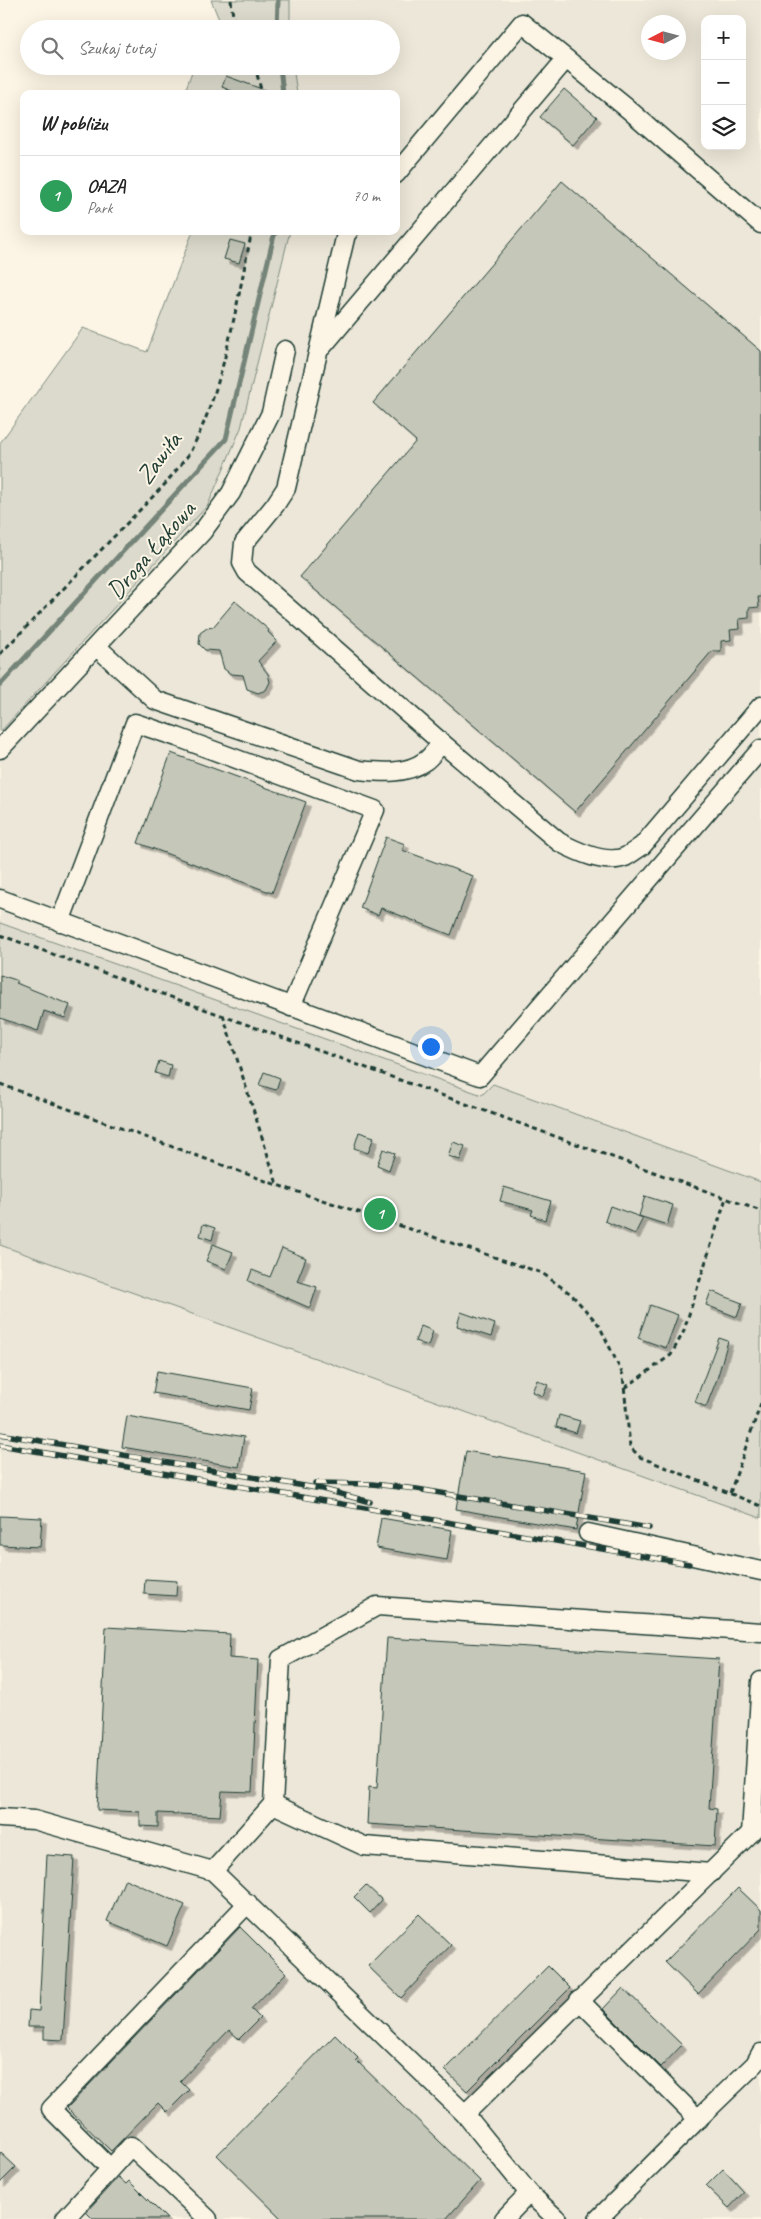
<!DOCTYPE html>
<html lang="pl">
<meta charset="utf-8">
<style>
:root{--surface:#fff;--page:#f6f6f6;--text:#222;--muted:#767676;--line:#e0e0e0;--accent:#d93025}
body{margin:0;font-family:Caveat,sans-serif;background:var(--page);color:var(--text)}
.controls{position:absolute;right:15px;top:15px;display:grid;overflow:hidden;border-radius:10px;box-shadow:0 5px 20px #0002}
.controls button{width:45px;height:45px;display:grid;place-items:center;padding:0;border:0;border-bottom:1px solid var(--line);background:var(--surface);color:var(--text);font:25px sans-serif}
.compass{position:absolute;left:641px;top:15px;width:45px;height:45px;border-radius:50%;background:var(--surface);box-shadow:0 5px 20px #0002;rotate:264deg}
.you{position:absolute;left:430px;top:1046px;width:18px;height:18px;margin:-12px;border:4px solid #fff;border-radius:50%;background:#1a73e8;box-shadow:0 0 0 8px #1a73e833}
.badge{display:grid;place-items:center;width:32px;height:32px;border-radius:50%;background:var(--accent);color:#fff;font-size:16px;font-weight:700}
.pin{position:absolute;translate:-50% -50%;border:2px solid #fff;box-shadow:0 1px 5px #0006}
.list{margin:0;padding:0;list-style:none}
h2{display:flex;justify-content:space-between;align-items:center;height:65px;margin:0;padding:0 20px;font-size:21px}
h2 small{font-size:16px;font-weight:400;color:var(--muted)}
.list li{display:grid;grid-template-columns:32px 1fr auto;gap:15px;align-items:center;box-sizing:border-box;height:80px;padding:0 20px;border-top:1px solid var(--line)}
.list b{display:block;font-size:19px;white-space:nowrap}
.list p{margin:0;font-size:16px;white-space:nowrap;color:var(--muted)}
.list em{font-size:16px;font-style:normal;color:var(--muted)}
.icon{flex:none;width:28px;height:28px;fill:none;stroke:currentColor;stroke-width:2;stroke-linecap:round;stroke-linejoin:round}
.map{position:relative;flex:none;width:761px;height:2219px;overflow:hidden}
.search{position:absolute;background:var(--surface);box-shadow:0 5px 20px #0002;left:20px;top:20px;width:380px;height:55px;display:flex;align-items:center;gap:12px;box-sizing:border-box;padding:0 18px;border-radius:28px;color:var(--muted);font-size:19px}
.panel{position:absolute;background:var(--surface);box-shadow:0 5px 20px #0002;left:20px;top:90px;width:380px;height:145px;border-radius:10px}
.map>svg:first-child{display:block}
</style>
<div class="map">
<svg width="761" height="2219" viewBox="0 0 761 2219">
<defs>
<filter id="shadow"><feDropShadow dx="4.5" dy="4.5" stdDeviation="0" flood-color="#0004"/></filter>
</defs>
<rect width="100%" height="100%" fill="#fcf5e5"/>
<filter id="ink" filterUnits="userSpaceOnUse"><feTurbulence type="fractalNoise" baseFrequency=".02" numOctaves="2"/><feDisplacementMap in="SourceGraphic" scale="10" xChannelSelector="R" yChannelSelector="G"/><feConvolveMatrix kernelMatrix="1 2 1 2 8 2 1 2 1" color-interpolation-filters="sRGB"/></filter>
<g filter="url(#ink)">
<g fill="#ece7d8" fill-rule="evenodd">
<path d="M290,0H761V1182L493,1084L482,1095L0,923V732L208,505L241,428L290,231H396V94H297L293,66H391V29H290ZM705,19H742V146H705ZM648,22H678V52H648Z"/>
<path d="M0,1245L761,1518V2219H0Z"/>
</g>
<g fill="#dcdacc" stroke="#7e8c80">
<path d="M211,0H290V29H223Z"/>
<path d="M194,66H293L297,94H184Z"/>
<path d="M193,231H290L241,428L208,505L0,732V443L83,328L147,352Z"/>
<path d="M0,923L482,1095L493,1084L761,1182V1518L0,1245Z"/>
</g>
<g fill="none" stroke-linecap="round" stroke-linejoin="round">
<g stroke="#758479" stroke-width="5">
<path d="M277,29L278,0"/>
<path d="M280,66L283,94"/>
<path d="M0,685L226,439L275,231"/>
</g>
</g>
<g fill="#c5c7b9" stroke="#1f3d34" filter="url(#shadow)">
<path d="M226,76L270,92V94H239L222,87Z"/>
<path d="M564,89L597,117L573,145L540,117Z"/>
<path d="M562,181L761,351V597H758L759,607L749,608V618L739,619L740,629L730,630L731,640L721,641V651H712L575,812L300,577L416,441L373,403Z"/>
<path d="M230,240L245,244L239,263L224,259Z"/>
<path d="M235,601L269,630L268,632L277,641L258,661L268,674L270,682L266,690L258,693L247,689L243,675L231,674L224,669L219,651L205,650L199,644L200,633L207,628L213,627Z"/>
<path d="M171,753L306,802L272,893L138,843Z"/>
<path d="M386,837L405,844L402,850L473,876L451,935L381,908L378,915L360,908Z"/>
<path d="M0,975L16,980V983L70,1005L65,1018L44,1011L38,1031L0,1018Z"/>
<path d="M159,1061L171,1065L168,1077L155,1073Z"/>
<path d="M264,1072L280,1078L276,1090L259,1085Z"/>
<path d="M359,1132L374,1137L368,1153L354,1148Z"/>
<path d="M453,1142L465,1146L460,1160L448,1156Z"/>
<path d="M383,1149L395,1153L389,1170L377,1165Z"/>
<path d="M504,1187L551,1201L545,1220L531,1215L533,1210L500,1201Z"/>
<path d="M645,1196L673,1205L667,1225L639,1216Z"/>
<path d="M610,1206L643,1218L635,1234L605,1221Z"/>
<path d="M203,1224L215,1228L212,1240L200,1236Z"/>
<path d="M213,1244L233,1252L226,1269L206,1261Z"/>
<path d="M282,1248L306,1258L297,1281L317,1287L310,1308L248,1281L252,1270L270,1277Z"/>
<path d="M711,1291L742,1303L737,1317L706,1305Z"/>
<path d="M650,1305L678,1315L666,1348L638,1338Z"/>
<path d="M461,1312L495,1324L491,1337L457,1326Z"/>
<path d="M421,1326L433,1331L428,1346L415,1341Z"/>
<path d="M719,1338L728,1341L717,1379L706,1407L695,1402Z"/>
<path d="M157,1371L253,1388L249,1410L153,1393Z"/>
<path d="M537,1380L548,1385L543,1396L532,1392Z"/>
<path d="M559,1415L580,1421L576,1433L556,1427Z"/>
<path d="M127,1416L244,1437L239,1467L122,1447Z"/>
<path d="M466,1451L586,1471L576,1530L456,1509Z"/>
<path d="M0,1516L42,1518L40,1547L0,1545Z"/>
<path d="M381,1518L452,1530L447,1560L376,1548Z"/>
<path d="M145,1579L177,1581L176,1596L144,1594Z"/>
<path d="M106,1627L230,1634L229,1658L258,1660L252,1792L222,1791L220,1816L158,1813V1827L140,1826V1812L97,1810Z"/>
<path d="M387,1638L719,1659L709,1808L717,1809L715,1846L367,1824L369,1787L377,1788Z"/>
<path d="M47,1855L74,1857L63,2040L44,2039V2027H28L29,2010L39,2011Z"/>
<path d="M125,1879L185,1905L167,1946L107,1921Z"/>
<path d="M366,1885L382,1900L370,1913L354,1897Z"/>
<path d="M738,1888L761,1910V1929L698,1994L665,1962Z"/>
<path d="M419,1914L451,1945L401,1998L368,1966Z"/>
<path d="M240,1927L286,1973L251,2009L260,2018L239,2039L229,2030L180,2081L189,2090L167,2112L158,2103L111,2151L67,2108Z"/>
<path d="M548,1966L570,1988L467,2091L445,2070Z"/>
<path d="M623,1988L682,2045L661,2067L603,2009Z"/>
<path d="M335,2035L358,2058L356,2060L480,2181L446,2219H282L217,2155Z"/>
<path d="M0,2152L16,2167L0,2183Z"/>
<path d="M723,2169L744,2192L729,2208L706,2186Z"/>
<path d="M118,2177L126,2184L129,2181L167,2219H93L86,2212Z"/>
</g>
<g fill="none" stroke-linecap="round" stroke-linejoin="round">
<defs>
<g id="minor">
<path d="M396,174L522,23L628,109L761,224"/>
<path d="M349,231L346,234L286,488L275,505L244,543L242,563L247,572L442,743L559,842C576,851 605,865 625,857C631,854 637,849 642,846L761,706"/>
<path d="M322,347L566,59"/>
<path d="M97,647L155,700L359,770C380,772 406,775 425,761C431,757 436,749 442,743"/>
<path d="M0,749L203,531L231,493L271,413L285,350"/>
<path d="M0,899L480,1076L761,749"/>
<path d="M60,922L135,723L177,737L375,810L291,1007"/>
<path d="M588,1533L761,1571"/>
<path d="M273,1804L364,1846L711,1873"/>
<path d="M0,1818L34,1820L213,1871L465,2114L529,2193L557,2219"/>
<path d="M751,1833L761,1681"/>
<path d="M213,1871L273,1804L281,1659L377,1606L761,1632"/>
<path d="M579,2000L698,2119L598,2219"/>
<path d="M465,2114L761,1823"/>
<path d="M698,2119L755,2064L761,2053"/>
<path d="M110,2168L51,2109L248,1903"/>
<path d="M65,2219L131,2146L208,2219"/>
<path d="M504,2219L529,2193"/>
</g>
</defs>
<use href="#minor" stroke="#1f3d34" stroke-width="21"/>
<g stroke="#1f3d34" stroke-width="3" stroke-dasharray="5 4" stroke-linecap="butt">
<path d="M231,0L233,17L238,29"/>
<path d="M255,66L262,94"/>
<path d="M0,654L167,482C174,472 184,462 190,452C224,390 237,300 252,231"/>
<path d="M0,935L761,1211"/>
<path d="M223,1015L277,1184"/>
<path d="M0,1084L277,1185L542,1273L571,1294L599,1325L623,1375L630,1447L640,1457L761,1506"/>
<path d="M625,1388L671,1355L683,1333L726,1198"/>
<path d="M730,1493L761,1403"/>
</g>
<use href="#minor" stroke="#fcf5e5" stroke-width="18"/>
<defs>
<g id="rail">
<path d="M0,1434L322,1489L370,1502"/>
<path d="M0,1445L689,1564"/>
<path d="M315,1483L372,1484L417,1489L649,1528"/>
</g>
</defs>
<use href="#rail" stroke="#1f3d34" stroke-width="5.5"/>
<use href="#rail" stroke="#fcf5e5" stroke-width="4" stroke-dasharray="11" stroke-linecap="butt"/>
</g>
</g>
<g text-anchor="middle" dominant-baseline="central" stroke-width="4" stroke-linejoin="round" paint-order="stroke">
<g font-size="25" fill="#1f3d34" stroke="#fcf5e5">
<text transform="translate(159 458) rotate(-53)">Zawiła</text>
<text transform="translate(151 550) rotate(-49)">Droga Łąkowa</text>
</g>
</g>
</svg>
<div class="controls">
<button>+</button>
<button>−</button>
<button><svg class="icon" aria-label="layers" viewBox="0 0 24 24"><path d="M12 4l9 5-9 5-9-5zM3 14l9 5 9-5"/></svg></button>
</div>
<svg class="compass" viewBox="-18 -18 36 36"><path d="M0-13l5 13h-10z" fill="#e53935"/><path d="M0 13l5-13h-10z" fill="#767676"/></svg>
<div class="you"></div>
<div class="pin badge" style="left:380px;top:1214px;background:#2e9e5b">1</div>
<div class="search"><svg class="icon" aria-label="search" viewBox="0 0 24 24"><circle cx="10" cy="10" r="6"/><path d="M15 15l6 6"/></svg>Szukaj tutaj</div>
<section class="panel">
<h2>W pobliżu<small></small></h2>
<ul class="list">
<li><span class="badge" style="background:#2e9e5b">1</span><div><b>OAZA</b><p>Park</p></div><em>70 m</em></li>
</ul>
</section>
</div>
